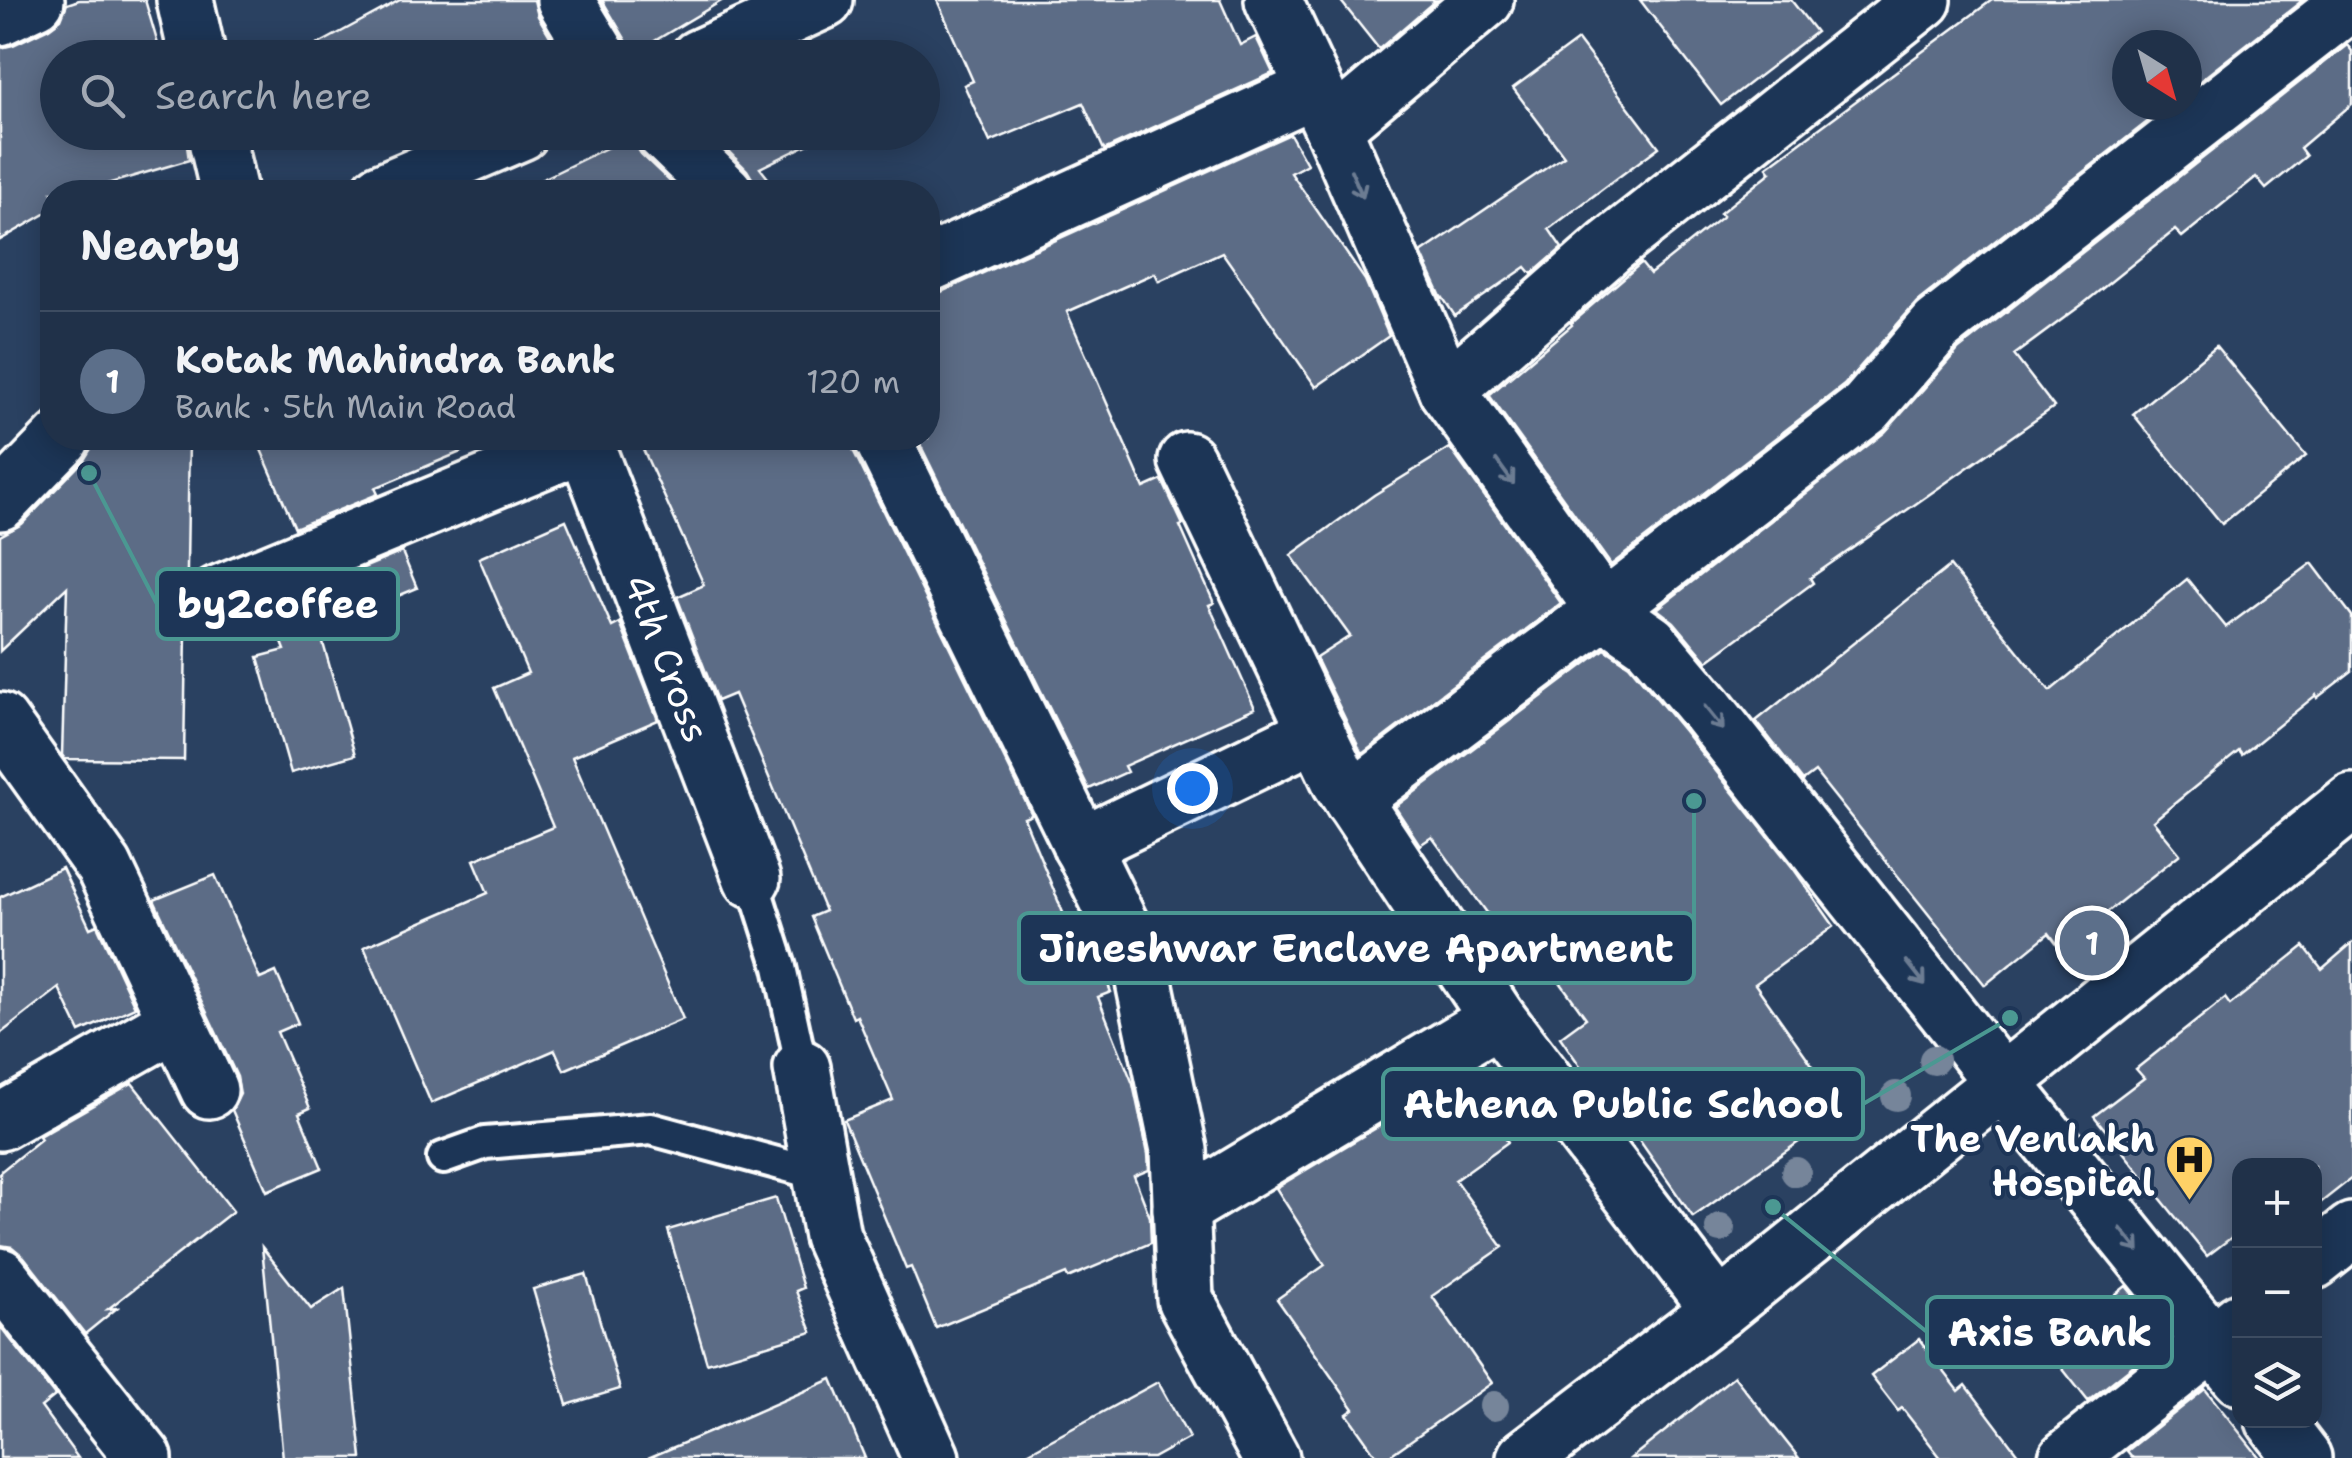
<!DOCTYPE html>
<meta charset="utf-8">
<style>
:root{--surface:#203149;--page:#2d3d53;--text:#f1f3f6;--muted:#a2a9b4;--line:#3d4c61;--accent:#ffd166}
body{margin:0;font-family:"Shantell Sans",sans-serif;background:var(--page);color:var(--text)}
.controls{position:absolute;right:30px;bottom:30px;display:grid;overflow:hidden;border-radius:20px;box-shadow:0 5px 25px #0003}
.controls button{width:90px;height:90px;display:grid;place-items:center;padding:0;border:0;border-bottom:2px solid var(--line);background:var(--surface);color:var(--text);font:50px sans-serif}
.compass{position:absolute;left:2112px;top:30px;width:90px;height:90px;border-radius:50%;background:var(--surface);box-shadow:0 5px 25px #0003;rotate:143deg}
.you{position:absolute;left:1192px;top:788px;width:35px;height:35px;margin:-25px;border:8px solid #fff;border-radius:50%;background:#1a73e8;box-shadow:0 0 0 15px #1a73e833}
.badge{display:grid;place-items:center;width:65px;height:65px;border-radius:50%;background:var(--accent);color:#fff;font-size:32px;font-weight:700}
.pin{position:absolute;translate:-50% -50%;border:5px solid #fff;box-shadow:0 2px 10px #0006}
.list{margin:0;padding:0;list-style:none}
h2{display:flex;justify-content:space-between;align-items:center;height:130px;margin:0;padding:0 40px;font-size:42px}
h2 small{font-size:32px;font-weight:400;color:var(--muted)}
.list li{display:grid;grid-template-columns:65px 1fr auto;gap:30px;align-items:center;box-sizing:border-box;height:140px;padding:0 40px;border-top:2px solid var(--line)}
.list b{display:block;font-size:38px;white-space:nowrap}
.list p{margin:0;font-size:32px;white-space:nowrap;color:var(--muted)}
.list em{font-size:32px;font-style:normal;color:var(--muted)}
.icon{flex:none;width:55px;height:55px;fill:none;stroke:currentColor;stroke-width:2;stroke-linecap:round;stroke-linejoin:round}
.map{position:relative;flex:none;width:2352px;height:1458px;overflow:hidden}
.search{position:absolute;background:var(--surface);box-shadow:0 5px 25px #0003;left:40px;top:40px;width:900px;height:110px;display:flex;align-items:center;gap:25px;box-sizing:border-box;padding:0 35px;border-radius:55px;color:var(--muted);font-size:38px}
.panel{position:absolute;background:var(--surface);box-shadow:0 5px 25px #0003;left:40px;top:180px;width:900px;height:270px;border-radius:40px}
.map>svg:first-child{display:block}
</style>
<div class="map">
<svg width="2352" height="1458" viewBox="0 0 2352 1458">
<rect width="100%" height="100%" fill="#2a4161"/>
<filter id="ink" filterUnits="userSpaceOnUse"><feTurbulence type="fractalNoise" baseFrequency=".01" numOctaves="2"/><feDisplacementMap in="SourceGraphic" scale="20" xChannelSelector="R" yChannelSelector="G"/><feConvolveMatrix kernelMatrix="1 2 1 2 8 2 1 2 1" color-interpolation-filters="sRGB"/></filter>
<g filter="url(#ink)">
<g fill="#5b6c86" stroke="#fff" stroke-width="2.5">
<path d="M79,0H145L162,58H58V132H185L189,160L80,192H52V210L0,240V48L13,45L49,28L61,19L67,4Z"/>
<path d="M400,0H534L538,16L563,58H293Z"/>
<path d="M602,0H723L631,55L627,42Z"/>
<path d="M937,0H1220L1240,45L1256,37L1273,73L1104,150L1083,103L990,142L964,85L973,81Z"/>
<path d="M1340,0H1436L1379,49Z"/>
<path d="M1640,0H1791L1816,32L1721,105Z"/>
<path d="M1992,0H2303L2187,91V45H2127V105H2169L1917,302L1844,385L1611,565L1489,395L1572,325L1571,323L1641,263L1650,274L1723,216L1720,213L1771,172L1767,167Z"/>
<path d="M1578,40L1659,147L1549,229L1562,248L1532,274L1526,267L1455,316L1443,298L1442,299L1421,253L1564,156L1513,88Z"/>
<path d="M2347,45L2352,51V104L2300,148L2306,156L2266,189L2256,177L2182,237L2175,230L2083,304L2014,355L2054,407L1810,578L1813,583L1707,661L1674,622L1657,609L1885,432L1959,349Z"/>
<path d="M745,132H833L760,168L779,192H755V183L747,170L725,148Z"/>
<path d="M1290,134L1307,164L1291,173L1365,280L1389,336L1316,387L1222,252L1159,281L1155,273L1067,312L1144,488L1162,480L1183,525L1180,526L1214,603L1209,605L1255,708L1124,766L1127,772L1089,789L917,438H928V295L941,292Z"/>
<path d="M633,135V141L641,154L681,192H516Z"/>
<path d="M2216,346L2306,456L2222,524L2133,414Z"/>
<path d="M92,438H189L184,760L65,759L62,755L67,587L0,651V536L22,524L84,460L92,447Z"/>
<path d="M256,438H494L375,488L378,494L295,528Z"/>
<path d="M638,438H851L854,452L1032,815L1024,818L1073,937L1086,931L1111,992L1098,997L1133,1084L1148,1154L1149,1170L1134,1176L1150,1217L1151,1243L1068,1278L1066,1274L936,1328L911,1267L906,1269L844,1120L893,1100L857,1016L853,1018L811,917L825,911L734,694L717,701L677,597L704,585Z"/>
<path d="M1450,448L1561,603L1362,754L1316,658L1350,636L1291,555L1374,495Z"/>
<path d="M566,520L612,627L620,623L658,720L572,757L683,1019L564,1070L555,1050L431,1103L364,947L488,893L474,860L553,827L494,688L528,673L479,558Z"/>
<path d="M402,552L417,588L319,629L355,755L291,773L258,657L285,650L268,607Z"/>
<path d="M2312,563L2352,616V671L2317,698L2316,695L2242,755L2239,751L2153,821L2180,854L2061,949L2049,933L1985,985L1815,772L1803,781L1756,721L1950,566L2050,691L2187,579L2226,627Z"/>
<path d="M1605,649L1629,665L1684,731L1793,868L1834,926L1755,984L1844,1110L1693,1217L1626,1121L1621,1125L1560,1037L1586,1018L1516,921L1501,932L1432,837L1420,845L1395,807Z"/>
<path d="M62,868L90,928L97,925L135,1007L80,1032L59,988L0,1034V897Z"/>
<path d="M215,875L260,979L276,972L298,1023L277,1032L310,1108L299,1113L322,1168L267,1191L232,1110L240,1094L237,1077L154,900Z"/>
<path d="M2352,943V1178L2314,1208V1166H2240V1231L2207,1256L2094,1116L2144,1078L2136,1069L2225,998L2230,1005L2304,946L2322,969Z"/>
<path d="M1473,1070L1494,1100L1483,1107L1508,1142L1455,1180L1503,1247L1432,1296L1492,1383L1386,1458H1378L1347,1414L1354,1409L1277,1299L1325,1265L1276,1188Z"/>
<path d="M132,1083L233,1211L108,1309L117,1308L85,1334L24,1257L12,1247L0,1245V1172L41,1139L39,1136Z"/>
<path d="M776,1198L803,1288L796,1291L812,1332L707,1363L668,1230Z"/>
<path d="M262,1247L311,1309L344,1288L362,1458H283Z"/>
<path d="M586,1274L620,1389L567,1405L533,1289Z"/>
<path d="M2126,1286L2168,1338L2088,1401L2047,1349Z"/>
<path d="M0,1326L55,1396L41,1407L78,1458H0Z"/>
<path d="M1919,1339L1959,1391L1966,1385L2021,1458H1941L1902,1408L1898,1411L1871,1376Z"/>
<path d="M1734,1376L1799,1458H1631L1688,1413Z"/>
<path d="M832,1379L865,1458H648L745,1417Z"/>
<path d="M1158,1382L1189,1438L1153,1458H1018Z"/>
<path d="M2205,1389L2260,1458H2133L2127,1451Z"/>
</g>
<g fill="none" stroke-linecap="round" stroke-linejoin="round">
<defs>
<g id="lane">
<path d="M752,879L780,967L802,1068"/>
<path d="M443,1158L485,1143L651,1129L821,1175"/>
</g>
<g id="street">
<path d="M565,0L600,58"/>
<path d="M1273,0L1333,128L1447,390L1604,610L1650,642L1708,711L2002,1082L2240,1377"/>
<path d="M0,17L36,0"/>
<path d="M698,58L825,0"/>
<path d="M1333,128L1485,0"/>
<path d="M663,132L725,192"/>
<path d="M380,192L521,132"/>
<path d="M928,264L1314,89"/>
<path d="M1447,390L1610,247L1923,0"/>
<path d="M583,438L752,879"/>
<path d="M882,438L1141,967L1179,1150L1185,1299L1271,1458"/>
<path d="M1187,460L1340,781L1498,1019L1719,1310"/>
<path d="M218,594L585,443"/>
<path d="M0,721L104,867L209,1090"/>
<path d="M1352,800L1604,610L1866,408L1937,326L2352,1"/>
<path d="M1081,846L1317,732"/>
<path d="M802,1068L832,1236L931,1458"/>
<path d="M0,1122L176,1022"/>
<path d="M1181,1209L1498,1019"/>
<path d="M2314,1261L2352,1231"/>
<path d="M0,1276L144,1458"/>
<path d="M2274,1420L2303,1458"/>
<path d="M2067,1458L2240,1321"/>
</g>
<g id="secondary">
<path d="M185,0L198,58"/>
<path d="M215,132L229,192"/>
<path d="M0,502L62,438"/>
</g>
<path id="primary" d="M1525,1458L1719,1310L2352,802"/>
</defs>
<use href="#lane" stroke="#fff" stroke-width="38"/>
<use href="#street" stroke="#fff" stroke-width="62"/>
<use href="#secondary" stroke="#fff" stroke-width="62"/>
<use href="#primary" stroke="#fff" stroke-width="62"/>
<use href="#lane" stroke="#1d3557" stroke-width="30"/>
<use href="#street" stroke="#1d3557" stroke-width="55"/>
<use href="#secondary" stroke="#1d3557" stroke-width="55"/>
<use href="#primary" stroke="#1d3557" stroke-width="55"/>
</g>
<g fill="#76859a">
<circle cx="1934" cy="1060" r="15"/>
<circle cx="1896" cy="1096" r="15"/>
<circle cx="1796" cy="1172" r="15"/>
<circle cx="1720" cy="1228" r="15"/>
<circle cx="1494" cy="1406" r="15"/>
</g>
<defs><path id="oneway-shaft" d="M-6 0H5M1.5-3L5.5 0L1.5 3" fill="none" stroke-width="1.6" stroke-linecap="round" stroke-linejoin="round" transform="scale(2.5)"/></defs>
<g stroke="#6c7c92">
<use href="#oneway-shaft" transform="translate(1357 184) rotate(66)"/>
<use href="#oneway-shaft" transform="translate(1505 472) rotate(54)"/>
<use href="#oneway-shaft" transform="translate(1714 718) rotate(51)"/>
<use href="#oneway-shaft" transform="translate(1916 973) rotate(52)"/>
<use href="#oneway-shaft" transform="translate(2130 1240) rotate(51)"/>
</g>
</g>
<defs>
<symbol id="hospital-pin" viewBox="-11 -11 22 30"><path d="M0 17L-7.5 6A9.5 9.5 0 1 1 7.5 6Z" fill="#ffd166" stroke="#1d3557"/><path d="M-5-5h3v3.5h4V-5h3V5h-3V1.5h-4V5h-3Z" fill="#111"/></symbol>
</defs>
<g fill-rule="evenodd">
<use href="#hospital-pin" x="2162" y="1132" width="55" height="75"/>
</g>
<g text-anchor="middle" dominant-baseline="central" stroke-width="8" stroke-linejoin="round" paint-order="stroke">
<g font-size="38" fill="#fff" stroke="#1d3557">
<text transform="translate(667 658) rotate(69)">4th Cross</text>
</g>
<g font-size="38" font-weight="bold" fill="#fff" stroke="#1d3557" text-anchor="end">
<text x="2155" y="1138">The Venlakh<tspan x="2155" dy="44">Hospital</tspan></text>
</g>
</g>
<path fill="none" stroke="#4b9892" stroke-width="4" d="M89 473L157 604M1694 801L1694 948M2010 1018L1863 1104M1773 1207L1927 1332"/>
<g fill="#4b9892" stroke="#1d3557" stroke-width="4">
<circle cx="89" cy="473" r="10"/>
<circle cx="1694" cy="801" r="10"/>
<circle cx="2010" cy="1018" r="10"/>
<circle cx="1773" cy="1207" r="10"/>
</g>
<g fill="#1d3557" stroke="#4b9892" stroke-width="4">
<rect x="157" y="569" width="241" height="70" rx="10"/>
<rect x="1019" y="913" width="675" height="70" rx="10"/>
<rect x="1383" y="1069" width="480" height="70" rx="10"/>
<rect x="1927" y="1297" width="245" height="70" rx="10"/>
</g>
<g font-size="40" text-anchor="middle" font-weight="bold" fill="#fff">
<text x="278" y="618">by2coffee</text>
<text x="1356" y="962">Jineshwar Enclave Apartment</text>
<text x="1623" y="1118">Athena Public School</text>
<text x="2050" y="1346">Axis Bank</text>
</g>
</svg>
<div class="controls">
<button>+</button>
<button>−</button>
<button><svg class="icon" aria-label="layers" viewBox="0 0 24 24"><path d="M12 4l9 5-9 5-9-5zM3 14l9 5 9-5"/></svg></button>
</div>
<svg class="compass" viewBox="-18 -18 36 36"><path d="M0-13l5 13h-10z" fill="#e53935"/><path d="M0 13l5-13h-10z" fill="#a2a9b4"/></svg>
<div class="you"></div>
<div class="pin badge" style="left:2092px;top:943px;background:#5c6f8a">1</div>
<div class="search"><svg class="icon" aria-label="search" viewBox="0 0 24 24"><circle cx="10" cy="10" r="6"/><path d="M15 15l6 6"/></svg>Search here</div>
<section class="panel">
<h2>Nearby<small></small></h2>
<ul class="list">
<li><span class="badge" style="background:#5c6f8a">1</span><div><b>Kotak Mahindra Bank</b><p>Bank · 5th Main Road</p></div><em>120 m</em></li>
</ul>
</section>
</div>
